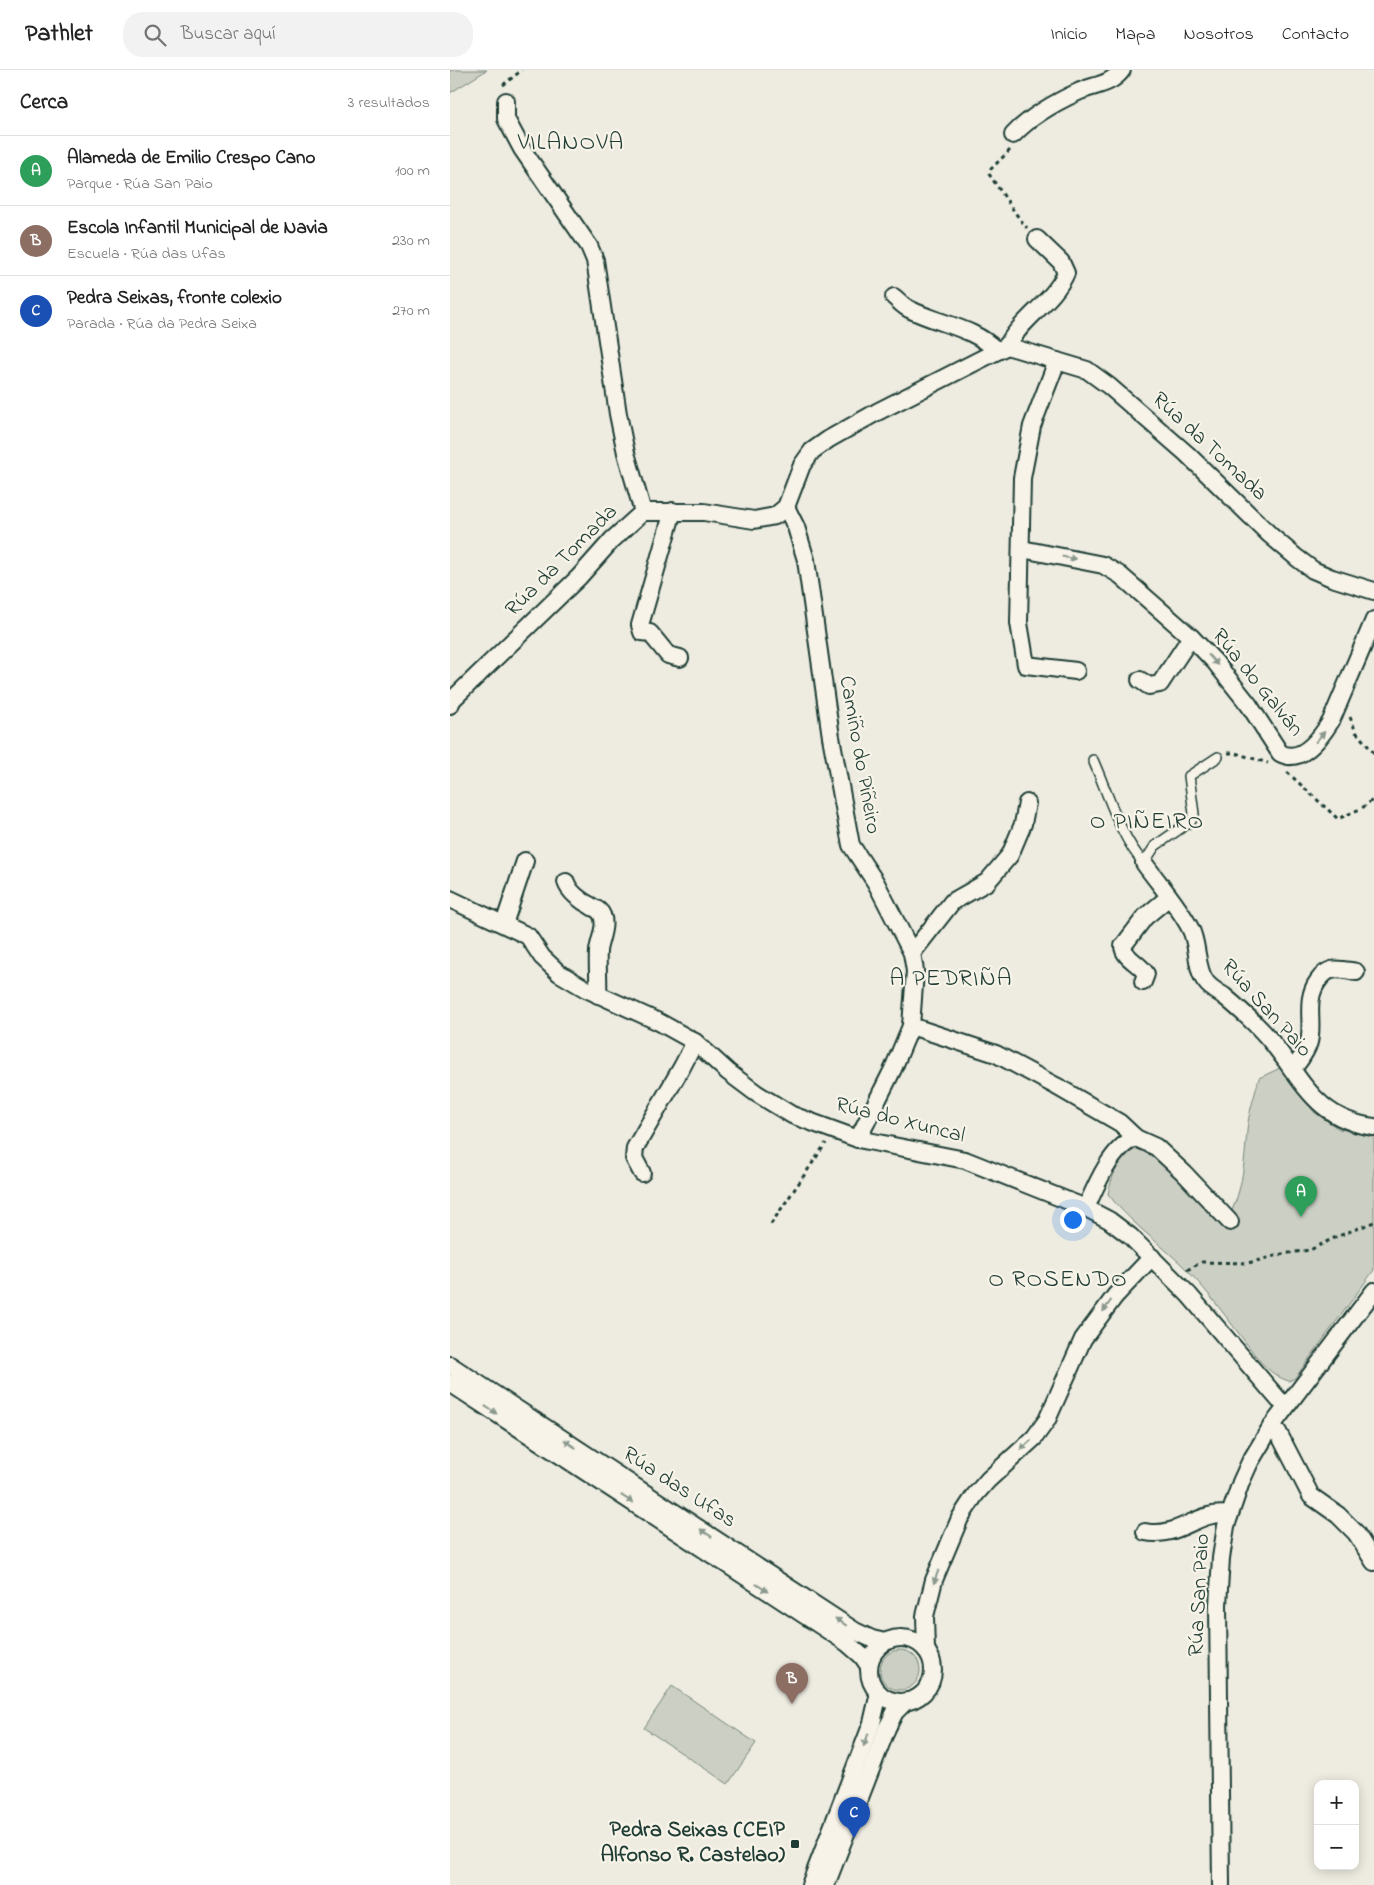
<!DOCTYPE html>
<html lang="es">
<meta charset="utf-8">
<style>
:root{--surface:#fff;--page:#f2f2f2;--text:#222;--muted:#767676;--line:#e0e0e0;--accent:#1f3d34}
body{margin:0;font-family:"Indie Flower",sans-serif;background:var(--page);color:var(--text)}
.controls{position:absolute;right:15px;bottom:15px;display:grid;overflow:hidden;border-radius:10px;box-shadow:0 2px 12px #0003}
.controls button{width:45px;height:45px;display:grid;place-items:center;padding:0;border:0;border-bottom:1px solid var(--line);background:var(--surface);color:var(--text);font:25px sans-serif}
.you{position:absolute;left:622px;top:1149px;width:18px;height:18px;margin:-12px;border:4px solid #fff;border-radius:50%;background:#1a73e8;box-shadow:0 0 0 8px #1a73e833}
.badge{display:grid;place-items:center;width:32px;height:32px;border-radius:50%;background:var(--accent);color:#fff;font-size:16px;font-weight:700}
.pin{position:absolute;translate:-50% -41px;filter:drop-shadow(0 1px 2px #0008)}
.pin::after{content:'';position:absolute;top:26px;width:18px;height:15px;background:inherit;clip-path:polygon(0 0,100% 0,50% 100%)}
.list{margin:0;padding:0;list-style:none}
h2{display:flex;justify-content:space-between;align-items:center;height:65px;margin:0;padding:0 20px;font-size:21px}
h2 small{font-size:16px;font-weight:400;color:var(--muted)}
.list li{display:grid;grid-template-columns:32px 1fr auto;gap:15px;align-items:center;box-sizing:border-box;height:70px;padding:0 20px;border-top:1px solid var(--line)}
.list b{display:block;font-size:19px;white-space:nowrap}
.list p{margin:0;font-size:16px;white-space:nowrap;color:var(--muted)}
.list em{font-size:16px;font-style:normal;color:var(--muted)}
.icon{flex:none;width:28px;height:28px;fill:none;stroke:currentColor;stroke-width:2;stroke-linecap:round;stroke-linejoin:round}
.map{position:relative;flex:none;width:924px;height:1815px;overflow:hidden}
header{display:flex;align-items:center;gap:30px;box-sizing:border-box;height:70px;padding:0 25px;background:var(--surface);border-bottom:1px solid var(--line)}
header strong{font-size:24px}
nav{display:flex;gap:28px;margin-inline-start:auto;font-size:18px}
.search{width:350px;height:45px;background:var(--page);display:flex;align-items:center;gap:12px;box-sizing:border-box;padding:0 18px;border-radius:20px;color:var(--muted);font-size:19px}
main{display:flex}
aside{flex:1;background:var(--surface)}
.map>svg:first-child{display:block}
</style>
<header>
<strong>Pathlet</strong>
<div class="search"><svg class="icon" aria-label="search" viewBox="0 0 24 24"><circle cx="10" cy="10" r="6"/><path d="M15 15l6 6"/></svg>Buscar aquí</div>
<nav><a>Inicio</a><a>Mapa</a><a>Nosotros</a><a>Contacto</a></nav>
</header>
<main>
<aside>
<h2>Cerca<small>3 resultados</small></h2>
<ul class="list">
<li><span class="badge" style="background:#2e9e5b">A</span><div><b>Alameda de Emilio Crespo Cano</b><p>Parque · Rúa San Paio</p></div><em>100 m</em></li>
<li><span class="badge" style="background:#8d6e63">B</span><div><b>Escola Infantil Municipal de Navia</b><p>Escuela · Rúa das Ufas</p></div><em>230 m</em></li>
<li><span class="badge" style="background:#1a4fb4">C</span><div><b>Pedra Seixas, fronte colexio</b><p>Parada · Rúa da Pedra Seixa</p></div><em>270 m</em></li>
</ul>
</aside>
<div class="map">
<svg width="924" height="1815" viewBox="0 0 924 1815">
<rect width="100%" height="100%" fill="#eeece1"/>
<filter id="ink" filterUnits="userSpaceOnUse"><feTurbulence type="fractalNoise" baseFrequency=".02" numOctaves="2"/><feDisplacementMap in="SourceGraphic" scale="10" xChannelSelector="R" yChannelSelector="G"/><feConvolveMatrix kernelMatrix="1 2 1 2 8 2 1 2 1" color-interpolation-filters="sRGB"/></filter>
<g filter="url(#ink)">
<g fill="#cccfc4" stroke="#76867c">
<path d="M0,0H37L0,23Z"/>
<path d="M830,998L864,1042L889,1059L924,1065V1200L845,1308L839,1311C817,1305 804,1283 790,1265C771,1240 752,1214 729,1192C705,1170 678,1150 658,1124C662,1104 671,1082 692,1077L702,1082L774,1155C793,1125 794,1095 797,1061C798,1044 805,1025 809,1008Z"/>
<circle cx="450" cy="1600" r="20"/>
<path d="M222,1616L306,1673L278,1714L194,1658Z"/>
</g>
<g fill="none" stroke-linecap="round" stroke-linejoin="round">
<defs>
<path id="service" d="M643,690C657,721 671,769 694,793L705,776L741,751L744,744L739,706L768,687"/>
<g id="minor">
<path d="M56,31V49L72,79L139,176L145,190L168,344L176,383L193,442"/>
<path d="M563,65C580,47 606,32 628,22C644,15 661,15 672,0"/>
<path d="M444,227C449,231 454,237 459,239C488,254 524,257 547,281"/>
<path d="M557,276C572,248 603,232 616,203L611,192L587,169"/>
<path d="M607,291L582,356L572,408L569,553L576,595L626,601"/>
<path d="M336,437L346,457L356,490L381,667L401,775L426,813L462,883L465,901L461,956L443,999L408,1069"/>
<path d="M223,441L190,555L192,562L200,563L218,585L230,588"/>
<path d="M572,479L653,495L670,505L741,567L765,592L799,635L830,683C851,695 871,667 881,651L924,550"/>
<path d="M690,610L699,616L710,614L741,567"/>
<path d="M0,635L3,629L129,507L162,470L193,442H254L304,450L325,446L336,437L352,395L362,381L379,369L427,342L557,276L637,300L659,316L737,384L820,465L847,488L863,500L882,508L924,521"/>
<path d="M694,793C709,814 728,835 740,858C749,874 745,899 756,912C760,918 768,922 774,926C787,937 801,949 813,962C851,1003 861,1049 924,1057"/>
<path d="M116,812C119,822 131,831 141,836C141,837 147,839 148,840C160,850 149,870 148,881C147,895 149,910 148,925"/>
<path d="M0,829L78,866L92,887L109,903L136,919L209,952L245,972L278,1002L306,1023L342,1045L408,1069L515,1090L636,1138L659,1150L680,1166L739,1225L829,1330L837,1335"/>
<path d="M54,854L75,791"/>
<path d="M462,883L502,832L537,812L560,785L573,754L577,733"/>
<path d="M693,912L696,904C690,893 674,889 673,876L695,847L719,827"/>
<path d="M461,956L546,984L606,1016L670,1053L686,1068L706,1077L734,1103L780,1152"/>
<path d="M843,999C849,991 856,983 859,972C864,952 854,930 868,911C879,895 888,899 906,902"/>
<path d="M192,1103L184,1088L185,1078L232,997L245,972"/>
<path d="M636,1138C646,1115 662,1076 686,1068"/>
<path d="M0,1295L405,1561L422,1569L435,1572"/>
<path d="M0,1313L397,1573L412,1586L419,1596"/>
<path d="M821,1357L828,1362L861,1426L888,1445L906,1463L924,1492"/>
<path d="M695,1462C730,1469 748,1439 779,1445"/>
<circle cx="451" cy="1600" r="32"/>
<path d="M476,1580L475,1546L484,1510L510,1448L525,1425L538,1410L584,1368L597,1350L633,1269L665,1226L702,1187"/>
<path d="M360,1815L422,1653L429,1623"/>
<path d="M376,1815L437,1658L445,1642L456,1631"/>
<path d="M771,1815L768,1535L771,1488L776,1456L791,1412L800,1392L821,1357L924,1221"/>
</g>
</defs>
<use href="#service" stroke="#1f3d34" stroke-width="12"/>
<use href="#minor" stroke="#1f3d34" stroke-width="20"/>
<g stroke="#1f3d34" stroke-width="3" stroke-dasharray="4 4" stroke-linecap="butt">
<path d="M53,15L72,0"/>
<path d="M560,80L541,99L539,104L566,144L577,158"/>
<path d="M900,647L906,662L924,683"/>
<path d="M778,683H785L818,693"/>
<path d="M837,702L888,749L912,738L924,729"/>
<path d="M321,1154L376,1073"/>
<path d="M737,1200L752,1192L798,1193L832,1184L860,1180L886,1167L924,1152"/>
</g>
<use href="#service" stroke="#f7f3e8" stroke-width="9"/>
<use href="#minor" stroke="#f7f3e8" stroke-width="16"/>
</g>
<defs><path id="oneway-solid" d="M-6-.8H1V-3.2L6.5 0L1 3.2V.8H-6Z" transform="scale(1.25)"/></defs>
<g fill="#8b988e">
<use href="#oneway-solid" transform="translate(619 488) rotate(11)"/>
<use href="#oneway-solid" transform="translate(763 590) rotate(48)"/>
<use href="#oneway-solid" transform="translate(870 667) rotate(-49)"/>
<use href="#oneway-solid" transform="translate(657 1236) rotate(126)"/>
<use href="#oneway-solid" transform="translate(41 1340) rotate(33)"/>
<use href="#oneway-solid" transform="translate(120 1374) rotate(-147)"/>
<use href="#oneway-solid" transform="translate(576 1375) rotate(138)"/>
<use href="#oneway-solid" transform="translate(177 1429) rotate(33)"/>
<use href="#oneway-solid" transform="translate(256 1463) rotate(-147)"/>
<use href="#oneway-solid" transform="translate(486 1507) rotate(110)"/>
<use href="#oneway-solid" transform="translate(312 1518) rotate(33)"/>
<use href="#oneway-solid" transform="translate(391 1552) rotate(-147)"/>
<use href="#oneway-solid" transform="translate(416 1670) rotate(111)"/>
</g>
</g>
<rect fill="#1f3d34" stroke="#f7f3e8" stroke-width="2" x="340" y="1769" width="10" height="10" rx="2.5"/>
<g text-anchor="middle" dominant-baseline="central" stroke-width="4.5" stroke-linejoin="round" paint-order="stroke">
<g font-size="22" fill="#1f3d34" stroke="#f7f3e8">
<text transform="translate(759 377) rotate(43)">Rúa da Tomada</text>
<text transform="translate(112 491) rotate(-45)">Rúa da Tomada</text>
<text transform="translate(807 613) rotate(51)">Rúa do Galván</text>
<text transform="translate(409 685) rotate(80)">Camiño do Piñeiro</text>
<text transform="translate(816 939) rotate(48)">Rúa San Paio</text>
<text transform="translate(450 1051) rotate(14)">Rúa do Xuncal</text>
<text transform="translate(229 1418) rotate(33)">Rúa das Ufas</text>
<text transform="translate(750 1525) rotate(-87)">Rúa San Paio</text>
</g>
<g font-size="22" font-weight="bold" fill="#1f3d34" stroke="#f7f3e8" text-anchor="end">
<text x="335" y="1761">Pedra Seixas (CEIP<tspan x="335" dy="25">Alfonso R. Castelao)</tspan></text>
</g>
<g font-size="24" letter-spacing="1" fill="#1f3d34" stroke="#f7f3e8">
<text x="121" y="73">VILANOVA</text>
<text x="697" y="752">O PIÑEIRO</text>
<text x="501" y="909">A PEDRIÑA</text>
<text x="608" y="1210">O ROSENDO</text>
</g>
</g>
</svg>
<div class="controls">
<button>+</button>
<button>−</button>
</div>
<div class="you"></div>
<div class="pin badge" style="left:851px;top:1147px;background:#2e9e5b">A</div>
<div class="pin badge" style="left:342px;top:1634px;background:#8d6e63">B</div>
<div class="pin badge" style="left:404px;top:1768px;background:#1a4fb4">C</div>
</div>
</main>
